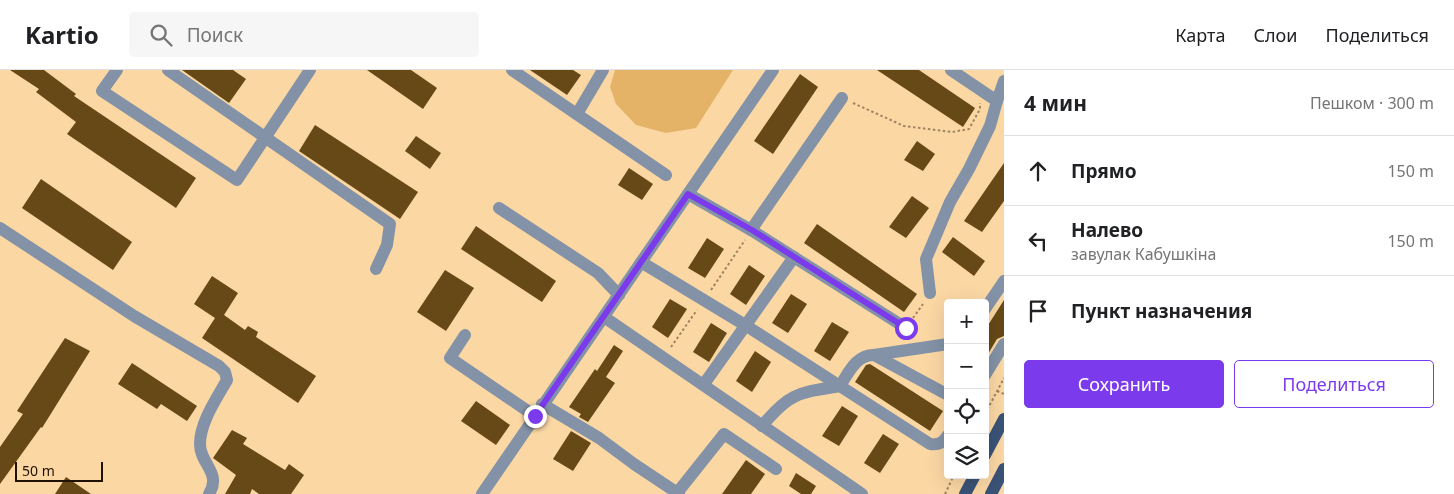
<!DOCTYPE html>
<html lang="ru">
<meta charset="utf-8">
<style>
:root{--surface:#fff;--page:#f6f6f6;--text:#202124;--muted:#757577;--line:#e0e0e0;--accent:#7c3aed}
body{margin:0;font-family:"Noto Sans",sans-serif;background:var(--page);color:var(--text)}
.controls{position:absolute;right:15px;bottom:15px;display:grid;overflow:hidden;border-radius:5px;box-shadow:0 5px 20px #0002}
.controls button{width:45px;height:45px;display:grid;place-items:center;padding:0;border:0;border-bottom:1px solid var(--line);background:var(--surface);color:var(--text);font:25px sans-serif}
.scale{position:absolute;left:15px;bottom:12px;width:88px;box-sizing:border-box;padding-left:5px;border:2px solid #1f1201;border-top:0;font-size:14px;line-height:18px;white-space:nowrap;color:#1f1201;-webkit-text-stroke:4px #fbd7a4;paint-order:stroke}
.stop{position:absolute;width:15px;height:15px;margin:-11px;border:4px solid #7c3aed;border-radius:50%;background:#fff}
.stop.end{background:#7c3aed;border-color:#fff;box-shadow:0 1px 5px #0008}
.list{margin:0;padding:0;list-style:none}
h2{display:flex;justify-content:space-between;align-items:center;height:65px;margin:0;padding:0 20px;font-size:21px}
h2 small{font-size:16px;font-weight:400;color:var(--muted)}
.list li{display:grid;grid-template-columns:32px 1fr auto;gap:15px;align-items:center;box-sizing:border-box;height:70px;padding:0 20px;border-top:1px solid var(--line)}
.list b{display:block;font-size:19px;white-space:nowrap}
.list p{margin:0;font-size:16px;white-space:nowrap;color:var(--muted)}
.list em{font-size:16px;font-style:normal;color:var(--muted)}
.actions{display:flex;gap:10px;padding:15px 20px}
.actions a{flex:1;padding:11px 0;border:1px solid var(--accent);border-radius:5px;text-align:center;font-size:18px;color:var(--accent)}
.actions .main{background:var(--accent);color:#fff}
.icon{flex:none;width:28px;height:28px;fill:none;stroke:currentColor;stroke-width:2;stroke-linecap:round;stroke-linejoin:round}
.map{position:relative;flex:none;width:1004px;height:424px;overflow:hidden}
header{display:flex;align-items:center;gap:30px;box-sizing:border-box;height:70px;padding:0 25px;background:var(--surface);border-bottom:1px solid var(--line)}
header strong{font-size:24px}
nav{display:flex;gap:28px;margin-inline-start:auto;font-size:18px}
.search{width:350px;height:45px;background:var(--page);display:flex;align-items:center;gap:12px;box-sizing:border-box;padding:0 18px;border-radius:5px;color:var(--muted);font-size:19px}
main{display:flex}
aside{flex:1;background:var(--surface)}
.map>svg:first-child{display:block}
</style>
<header>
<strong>Kartio</strong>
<div class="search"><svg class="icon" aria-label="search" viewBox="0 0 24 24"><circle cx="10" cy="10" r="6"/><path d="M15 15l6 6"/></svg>Поиск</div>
<nav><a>Карта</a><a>Слои</a><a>Поделиться</a></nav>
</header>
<main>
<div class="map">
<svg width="1004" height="424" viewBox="0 0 1004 424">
<rect width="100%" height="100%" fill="#fbd7a4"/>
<path fill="#e5b367" d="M615,0H733L696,58L666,63L636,55L616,34L610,17Z"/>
<g fill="#664916">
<path d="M10,0H44L76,24L74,26L196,108L176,138L67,64L76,52L36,22L39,19Z"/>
<path d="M182,0H233L246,9L229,33Z"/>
<path d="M367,0H411L437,18L423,39Z"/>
<path d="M530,0H573L581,5L567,25Z"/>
<path d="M877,0H919L975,38L963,57Z"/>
<path d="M800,4L818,17L773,84L754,71Z"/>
<path d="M315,55L418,122L400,149L299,81Z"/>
<path d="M416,66L441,83L430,99L405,81Z"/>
<path d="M917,71L935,84L923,101L904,90Z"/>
<path d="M1004,93V131L982,162L964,151Z"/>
<path d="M629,98L653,114L642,130L618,115Z"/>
<path d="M41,109L132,172L113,200L22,138Z"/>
<path d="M912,126L929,138L906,168L889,157Z"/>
<path d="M817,154L917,224L904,242L804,173Z"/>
<path d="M476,156L556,211L542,232L461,179Z"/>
<path d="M953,167L985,191L974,206L942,182Z"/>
<path d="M707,168L724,179L705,208L688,198Z"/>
<path d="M749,195L765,206L746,235L730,224Z"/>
<path d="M445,200L474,218L446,261L417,242Z"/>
<path d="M212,206L238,223L224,245L245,260L248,256L258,262L256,267L316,306L298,333L202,268L215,248L194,234Z"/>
<path d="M791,224L807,234L788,263L772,253Z"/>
<path d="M670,229L687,239L668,268L652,257Z"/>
<path d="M1004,230V266L997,269L985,289V260Z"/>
<path d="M832,252L849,262L830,291L814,281Z"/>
<path d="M711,253L727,263L709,292L693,282Z"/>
<path d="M65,268L90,281L42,358L41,357L0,414V377L23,344L17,341Z"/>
<path d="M614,275L623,281L606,307L615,313L588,352L579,347L581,344L569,337L595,299L597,301Z"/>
<path d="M755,281L771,292L752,322L736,311Z"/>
<path d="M132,293L197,336L187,351L161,334L157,339L118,314Z"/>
<path d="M870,294L943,341L930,361L855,312L866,295Z"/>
<path d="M476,331L510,355L496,375L461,351Z"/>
<path d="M842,336L858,346L839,376L822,366Z"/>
<path d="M232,360L247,368L243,374L285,400L289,394L304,405L291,424H259L252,419L250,424H225L236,405L213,388Z"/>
<path d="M571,361L591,373L573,401L553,389Z"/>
<path d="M883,364L899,374L880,403L864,393Z"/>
<path d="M746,390L765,404L751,424H722Z"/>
<path d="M796,403L816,416L811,424H801L789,416Z"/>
<path d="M66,407L91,424H55Z"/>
</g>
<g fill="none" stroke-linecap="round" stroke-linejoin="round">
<g stroke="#9e845f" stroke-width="2" stroke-dasharray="2.5 2.5" stroke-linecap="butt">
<path d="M853,33L904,56L952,62L969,59L980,39V33"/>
<path d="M711,220L745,170"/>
<path d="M913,248L923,234"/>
<path d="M671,277L697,240"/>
<path d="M997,321L1004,324"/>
<path d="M985,344L1004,308"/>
<path d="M945,424L954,405"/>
</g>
<g stroke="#8392a6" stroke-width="12">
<path d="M117,0L102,21L237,110L310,0"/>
<path d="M168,0L390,154L387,175L376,199"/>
<path d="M512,0L666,105"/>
<path d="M951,0L997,31L1004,11"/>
<path d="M577,44L603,0"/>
<path d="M688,124L751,160L906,258"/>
<path d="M499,138L598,203L619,225"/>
<path d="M0,158L134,246L219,296L225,302L227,310C217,328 200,352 200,374C200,394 222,403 209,424"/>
<path d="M751,160L842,28"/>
<path d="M641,192L745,255L930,374C939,375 943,373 948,365"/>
<path d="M930,223L926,189L950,132L969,99L990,56L997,31"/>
<path d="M985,239L1004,211"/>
<path d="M604,247L862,424"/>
<path d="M465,265L450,288L535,346"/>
<path d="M874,285L948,274"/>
<path d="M985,305L1004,274"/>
<path d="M704,314L794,187"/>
<path d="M542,334L599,368L634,394L679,424"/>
<path d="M762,356C790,322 799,323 840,316C849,302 856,285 874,285L948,325"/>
<path d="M677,423L724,364L776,399"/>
<path d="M482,424L773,0"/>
</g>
<g stroke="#3a5376" stroke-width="12">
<path d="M985,385L1004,349"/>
<path d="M965,424L975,405"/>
<path d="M991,424L1004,399"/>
</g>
</g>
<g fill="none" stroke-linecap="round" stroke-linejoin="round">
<path stroke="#7c3aed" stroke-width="6" d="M535,346L688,124L752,160L906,258"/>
</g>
</svg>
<div class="controls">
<button>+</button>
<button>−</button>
<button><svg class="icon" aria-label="locate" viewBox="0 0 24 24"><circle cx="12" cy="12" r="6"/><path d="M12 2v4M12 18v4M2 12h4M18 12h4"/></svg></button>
<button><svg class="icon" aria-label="layers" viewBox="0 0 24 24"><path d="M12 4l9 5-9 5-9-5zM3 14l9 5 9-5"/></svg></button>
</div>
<div class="scale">50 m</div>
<div class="stop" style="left:906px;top:258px"></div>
<div class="stop end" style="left:535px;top:346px"></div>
</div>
<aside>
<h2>4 мин<small>Пешком · 300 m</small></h2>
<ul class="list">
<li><svg class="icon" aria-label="ahead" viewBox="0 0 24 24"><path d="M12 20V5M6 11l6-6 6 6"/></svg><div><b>Прямо</b></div><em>150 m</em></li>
<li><svg class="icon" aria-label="left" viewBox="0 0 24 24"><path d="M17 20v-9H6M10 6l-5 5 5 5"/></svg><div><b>Налево</b><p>завулак Кабушкіна</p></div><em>150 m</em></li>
<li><svg class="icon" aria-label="arrive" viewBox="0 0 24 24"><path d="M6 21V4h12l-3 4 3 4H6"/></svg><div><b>Пункт назначения</b></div></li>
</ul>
<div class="actions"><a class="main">Сохранить</a><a>Поделиться</a></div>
</aside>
</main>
